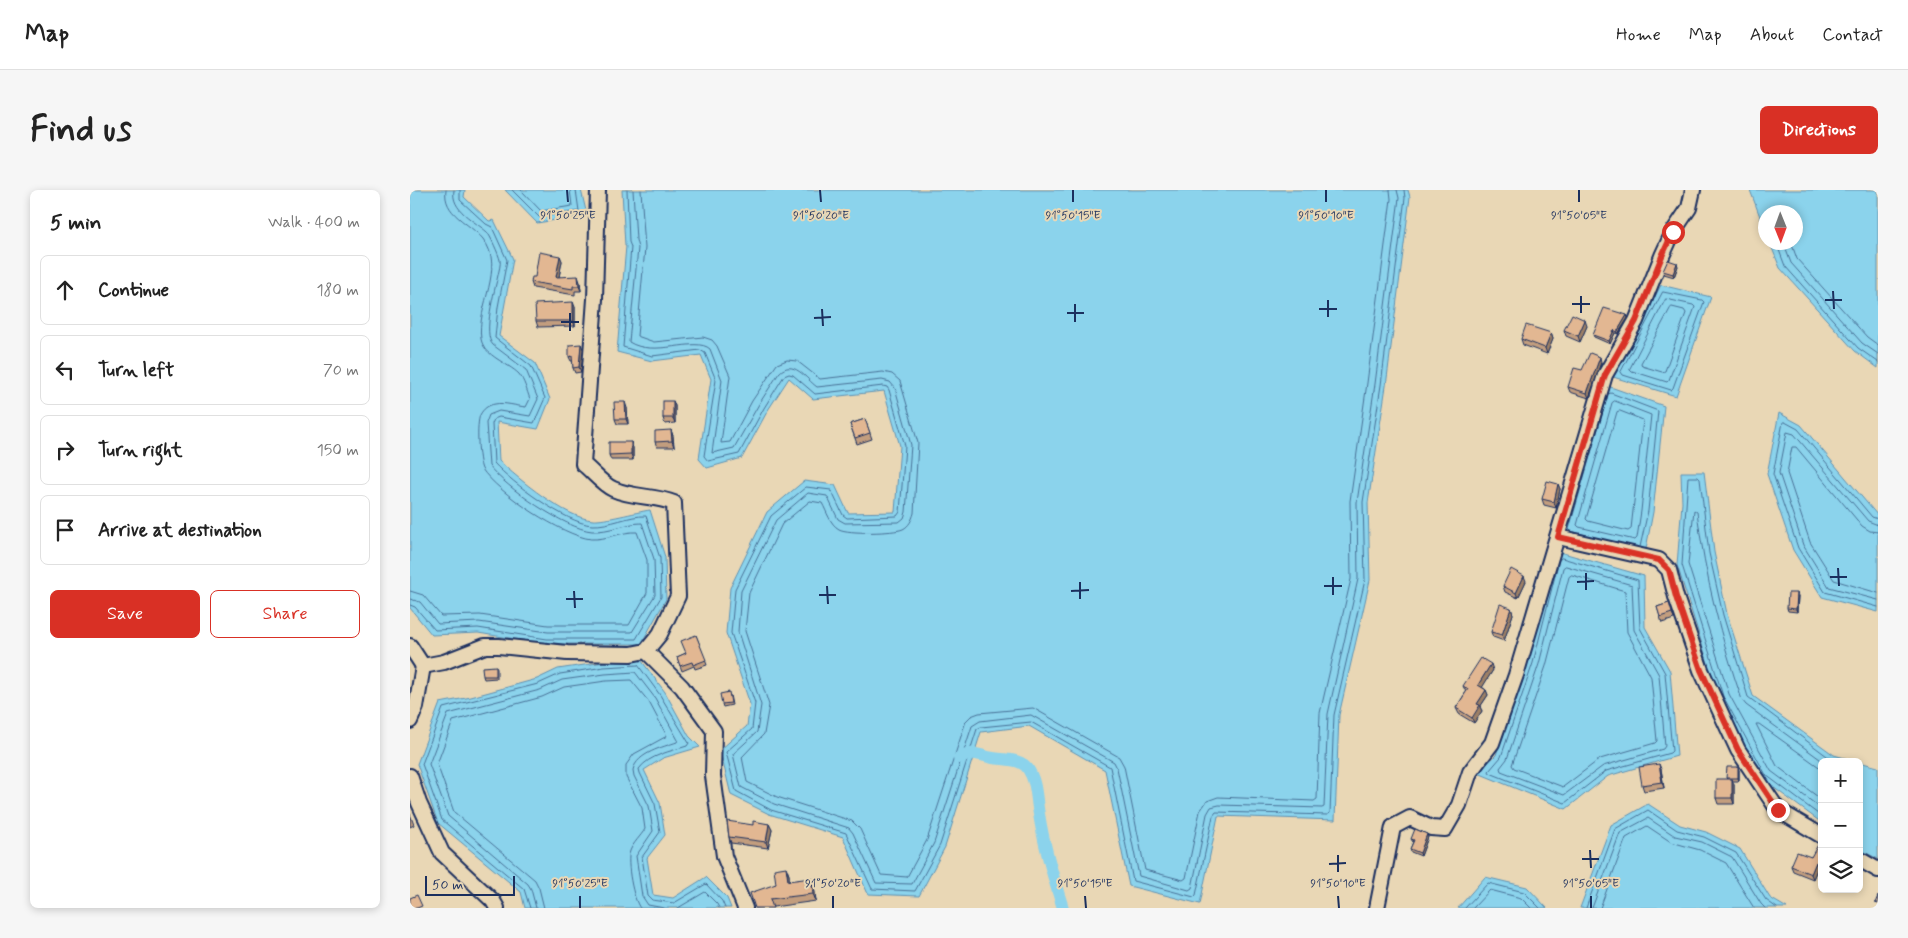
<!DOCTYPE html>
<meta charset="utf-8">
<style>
:root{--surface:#fff;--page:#f6f6f6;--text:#222;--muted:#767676;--line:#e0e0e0;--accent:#d93025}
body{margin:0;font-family:Mynerve,sans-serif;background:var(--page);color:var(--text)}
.controls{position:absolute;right:15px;bottom:15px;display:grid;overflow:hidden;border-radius:8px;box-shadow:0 2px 8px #0003}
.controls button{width:45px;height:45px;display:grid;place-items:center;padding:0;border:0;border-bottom:1px solid var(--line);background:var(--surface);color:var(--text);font:25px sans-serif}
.compass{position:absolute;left:1348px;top:15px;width:45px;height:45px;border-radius:50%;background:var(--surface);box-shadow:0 2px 8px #0003;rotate:179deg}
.scale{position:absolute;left:15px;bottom:12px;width:90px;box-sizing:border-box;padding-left:5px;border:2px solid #1b2f5e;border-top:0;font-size:14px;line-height:18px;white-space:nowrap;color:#1b2f5e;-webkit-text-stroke:4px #e9d7b5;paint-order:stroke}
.stop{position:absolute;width:15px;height:15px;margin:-11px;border:4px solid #d93025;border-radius:50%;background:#fff}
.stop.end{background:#d93025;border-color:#fff;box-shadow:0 1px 5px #0008}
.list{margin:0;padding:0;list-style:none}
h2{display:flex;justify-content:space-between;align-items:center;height:65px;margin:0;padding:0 20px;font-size:21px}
h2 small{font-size:16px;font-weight:400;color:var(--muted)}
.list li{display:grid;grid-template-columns:32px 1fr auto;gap:15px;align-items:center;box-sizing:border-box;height:70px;margin:0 10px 10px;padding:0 10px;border:1px solid var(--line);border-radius:8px}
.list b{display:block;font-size:19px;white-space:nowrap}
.list em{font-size:16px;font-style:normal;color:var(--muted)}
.actions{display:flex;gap:10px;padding:15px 20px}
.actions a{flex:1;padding:11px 0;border:1px solid var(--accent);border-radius:8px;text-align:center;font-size:18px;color:var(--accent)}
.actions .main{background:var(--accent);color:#fff}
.icon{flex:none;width:28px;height:28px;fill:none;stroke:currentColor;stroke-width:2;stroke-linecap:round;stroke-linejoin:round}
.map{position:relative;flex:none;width:1468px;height:718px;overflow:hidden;border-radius:8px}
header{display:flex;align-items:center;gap:30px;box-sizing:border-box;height:70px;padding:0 25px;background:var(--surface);border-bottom:1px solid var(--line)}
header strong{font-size:24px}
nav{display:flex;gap:28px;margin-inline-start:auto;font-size:18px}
.intro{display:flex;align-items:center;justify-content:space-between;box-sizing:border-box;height:120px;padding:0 30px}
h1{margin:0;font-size:35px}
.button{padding:12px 22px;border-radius:8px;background:var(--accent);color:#fff;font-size:18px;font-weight:700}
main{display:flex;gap:30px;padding:0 30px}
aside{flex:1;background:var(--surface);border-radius:8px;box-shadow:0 2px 8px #0003}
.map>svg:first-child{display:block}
</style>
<header>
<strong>Map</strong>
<nav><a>Home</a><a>Map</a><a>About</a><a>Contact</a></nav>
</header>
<div class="intro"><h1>Find us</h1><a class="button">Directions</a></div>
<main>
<aside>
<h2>5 min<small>Walk · 400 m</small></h2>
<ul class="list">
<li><svg class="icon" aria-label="ahead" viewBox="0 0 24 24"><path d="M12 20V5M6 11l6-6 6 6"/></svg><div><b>Continue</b></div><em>180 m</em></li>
<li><svg class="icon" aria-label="left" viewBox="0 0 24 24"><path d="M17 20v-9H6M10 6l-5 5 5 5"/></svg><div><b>Turn left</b></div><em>70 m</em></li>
<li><svg class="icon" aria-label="right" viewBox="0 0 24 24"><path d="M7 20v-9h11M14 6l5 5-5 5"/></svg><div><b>Turn right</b></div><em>150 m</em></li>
<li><svg class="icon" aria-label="arrive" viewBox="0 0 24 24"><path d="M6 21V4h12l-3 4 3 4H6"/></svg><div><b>Arrive at destination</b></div></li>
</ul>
<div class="actions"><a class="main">Save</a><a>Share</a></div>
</aside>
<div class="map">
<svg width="1468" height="718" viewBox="0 0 1468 718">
<rect width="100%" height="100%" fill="#e9d7b5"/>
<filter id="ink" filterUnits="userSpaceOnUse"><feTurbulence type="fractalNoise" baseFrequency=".02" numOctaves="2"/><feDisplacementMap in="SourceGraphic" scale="10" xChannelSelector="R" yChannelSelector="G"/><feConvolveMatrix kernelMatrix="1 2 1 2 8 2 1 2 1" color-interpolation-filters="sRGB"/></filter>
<g filter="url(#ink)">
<g fill="#8bd3ec" stroke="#5e91b3">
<path d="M0,0H55L54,7L79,31L84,30L103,69L89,146L125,173L140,209L128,239L87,232L89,271C109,289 155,328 183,330C194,331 226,322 240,320L255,367L256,409L231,454H137L68,443L22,445L0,418Z"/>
<path d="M95,0H171L177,25L127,33Z"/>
<path d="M212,0H998L1000,7L976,196L958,313L960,390L929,525L925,630L808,626L790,714L719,696L695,580L619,536L571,542L535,657L509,706L458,704L433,647L359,624L321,605L310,560L337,536L340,514L316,443L320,398L357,322L394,291L425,295L438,323L485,322L490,256L474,201L403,209L379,188L358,220L332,268L297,278L289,269L301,189L291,165L242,171L207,162L216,56H215Z"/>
<path d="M1340,0H1468V178L1445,161L1370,78L1360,53L1386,52V22H1356L1355,40Z"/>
<path d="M1251,95L1301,107L1266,206L1203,187Z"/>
<path d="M1195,195L1254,216L1243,322L1235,364L1152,344Z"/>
<path d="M1369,223L1391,235L1468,326V422L1412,407L1383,360L1357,284Z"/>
<path d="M1271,282H1294L1304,362L1317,424L1343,506L1424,565L1449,572H1412V633L1352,589L1309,508L1267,375L1272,313Z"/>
<path d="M1146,361L1234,386L1235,437L1260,481L1267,566L1198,586L1156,619L1068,583L1086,565L1118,471Z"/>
<path d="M231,470L255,502L279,546L290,557L253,568L234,580L250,613L255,645L237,668L243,705L263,708L296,687L317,708L321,718H115L111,702L28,633L7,574L30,513L61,507L127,489L148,479L194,472Z"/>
<path d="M1449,572L1468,577V669L1449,659Z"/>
<path d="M1238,614L1270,635L1296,642L1330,659L1360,708L1377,718H1170L1201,635Z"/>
<path d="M1075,687L1117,697L1137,718H1048Z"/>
</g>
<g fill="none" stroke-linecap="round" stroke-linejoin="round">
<g stroke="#487197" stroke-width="1">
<path d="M102,0L129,27L169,21L166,0"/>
<path d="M111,0L131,21L162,16L160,0"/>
<path d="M217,0L219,52L221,57L213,157L242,166L290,160L295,163L306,190L294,266L298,271L329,264L354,218L374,186L379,184L383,185L405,204L473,196L477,197L479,200L495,256L490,322L487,326L437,328L433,325L421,300L396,297L361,326L325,399L321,443L345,513L342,539L316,562L326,601L361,620L436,643L462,699L505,701L530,655L567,539L571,537L621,532L700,577L723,691L784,707L786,705L803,626L806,622L918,625L920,623L924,525L955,390L953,312L971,195L995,8L994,0"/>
<path d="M223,0L226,50L228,58L219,152C244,168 286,146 300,159L312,190L302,263L324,258L349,214L369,183C383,168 396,189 407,197L472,190L480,192L485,198L501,255L496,322L494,328L489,332L435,333L428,329L417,306L398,303L366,330L331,401L328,442L351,515L347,542L323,564L331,597L364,614L439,638L443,643L466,693L502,694L524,653L562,536L570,531L621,525L704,572L707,578L729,686L779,700L782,698L797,624L801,617L809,615L912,618L914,617L918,524L948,389L947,312L965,194L989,8L987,0"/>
<path d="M231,0L235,58L227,146L244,152L293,147L302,150L307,156L320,186L311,253L320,252L342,211L367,174L377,170L387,171L410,189L473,182L482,184L490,191L508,253L504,323C502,330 499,336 493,339C484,343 438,344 429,339C420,334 417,322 412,313L400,311L372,334L339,403L335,441L359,515L354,544L332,567L337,592L367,607L442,631L450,639L471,685L497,687L517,650L556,531L561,526L569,523L623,518L709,567L714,576L735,680L773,690L776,688L790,621L797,611L808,607L904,611L907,609L910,523L941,389L940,311L957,193L981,9L980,0"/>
<path d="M1366,52L1375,76L1448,158L1468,172"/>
<path d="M1373,52L1381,73L1452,153L1468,164"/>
<path d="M1381,52L1387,69L1457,147L1468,155"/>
<path d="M1253,102L1292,110L1294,112L1263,198L1261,200L1213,185L1211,182Z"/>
<path d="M1256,109L1283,115L1285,117L1259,190L1257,192L1222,181L1220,179Z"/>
<path d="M1262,117L1274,120L1276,123L1255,181L1252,182L1232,176L1231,173L1260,119Z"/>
<path d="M1198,204L1201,203L1248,221L1238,321L1230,357"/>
<path d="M1205,211L1241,225L1231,321L1227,348L1225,350L1169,337L1167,335L1202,213Z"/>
<path d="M1210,221L1233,230L1221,339L1218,341L1178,331L1176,329L1207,222Z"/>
<path d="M1468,329L1462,327L1388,239L1375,232H1373L1363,284L1388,358L1415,402L1468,417"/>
<path d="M1468,335L1458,331L1384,244L1377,242L1369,283L1393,355L1419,397L1468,410"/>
<path d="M1468,342L1460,341L1452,336L1386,257H1382L1377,283L1400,352L1424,390L1468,403"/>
<path d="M1187,348L1161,341L1159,339L1197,208"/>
<path d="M1152,368L1228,390L1230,438L1255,483L1262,561L1260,563L1196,581L1155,613L1080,583L1079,581L1091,567L1123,473L1149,370Z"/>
<path d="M1156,376L1222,395L1224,440L1249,485L1255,556L1253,559L1193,576L1154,605L1091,581L1090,578L1097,569L1129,474L1153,378Z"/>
<path d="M1162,385L1215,401L1217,442L1241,487L1247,551L1245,553L1190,569L1153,597L1104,578L1102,575L1136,476L1159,387Z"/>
<path d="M0,401L13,405L31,426L70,425L138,435H219L237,403V370L227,342C212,341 197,350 181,349C153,346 88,303 72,279C68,270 66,235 70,225C73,219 78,215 85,214C94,212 106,216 116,217L120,209C117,201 114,190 109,184C98,173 74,166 71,149C66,116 96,78 73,49C60,33 32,24 36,0"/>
<path d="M0,409L10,412L28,434L69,432L138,442H222L245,405L244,369L232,333C216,333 199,342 182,341C156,339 95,297 79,276L76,233L79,225L89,221L120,226L128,209L116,180L83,155C72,144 85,100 88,85C89,80 91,74 90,70C89,65 80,45 77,42C65,31 40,20 44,0"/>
<path d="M0,415L5,417L25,440L68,438L137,449H226L251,407L250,368L236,326C219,325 200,336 182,335C156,333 102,293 84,273L82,234L84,229L89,227L124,233L135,208L121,176L85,148L88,117L97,70L82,37L76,34L50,10V0"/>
<path d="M1412,579L1349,534H1346L1367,576L1412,610"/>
<path d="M1412,619L1361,581L1319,504L1278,374L1284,320L1287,322C1295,386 1311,449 1332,510L1336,515L1414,572"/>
<path d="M1412,627L1356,585L1313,506L1272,375L1278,287H1288L1290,289L1299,363L1313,425L1338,507L1421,569L1429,572"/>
<path d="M120,718L114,699L32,630L12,574L33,518L128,494L150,484L194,477L228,475L250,505L279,553L277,556C262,561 239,565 229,579L230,583L245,614L250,642L232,667L238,706L242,710L264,713L296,694L312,711L315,718"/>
<path d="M126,718L121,699L118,694L38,626L19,574L38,524L130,500L152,490L195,484L225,482L245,508L268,550L267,552C253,557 227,563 223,580L224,586L239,616L243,641L226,666L232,706L238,715L254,718"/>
<path d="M134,718L129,698L125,690L44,622L27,574L43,531L132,507L154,497L196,491L221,490L239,512L257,546L224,564L216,575V587L232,618L235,639C231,646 223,653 220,661C216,672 223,710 230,718"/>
<path d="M268,718L295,702L307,714L309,718"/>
<path d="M1055,718L1078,693L1114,702L1130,718"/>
<path d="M1063,718L1080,700L1111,708L1121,718"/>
<path d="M1176,718L1205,639L1238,620L1267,640L1294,647L1326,663L1356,710L1367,718"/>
<path d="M1182,718L1210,643L1238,628L1265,646L1292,652L1322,667L1351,714L1355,718"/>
<path d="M1190,718L1216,648L1237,636L1261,652L1290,660L1316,673L1344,718"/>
</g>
<path stroke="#8bd3ec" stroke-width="12" d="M549,568C565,560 567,565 583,568C594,570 611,568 618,579C627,592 626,609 629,624C634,656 643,687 653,718"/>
<defs>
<g id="street">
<path d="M1148,347L1249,370L1259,380L1266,407L1291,480L1328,560L1368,620L1412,646"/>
<path d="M0,456L13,476L34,472L75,456H89L157,463L221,464L236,461L250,444L268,406L264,313C244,305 223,308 203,299C192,294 182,281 173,274L185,109L188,0"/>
<path d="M236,461L272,497L304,541L303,586L314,666L335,718"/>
<path d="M0,531L6,517L13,476"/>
<path d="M0,586L9,613L32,663L83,711L87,718"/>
<path d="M1449,669L1468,680"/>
<path d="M967,718L983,637L1000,628L1021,638L1035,639L1049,615L1060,582L1082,553L1106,485L1195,185L1226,131L1252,66L1263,42L1279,18L1283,0"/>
</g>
</defs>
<use href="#street" stroke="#1b2f5e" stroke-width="18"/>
<use href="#street" stroke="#e9d7b5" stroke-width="14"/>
</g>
<g fill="#c29d7e" stroke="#1b2f5e">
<path d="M150,66L152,71L149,87L170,92L171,101H165V105L123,98L121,92L125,87Z"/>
<path d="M1268,76L1264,87L1254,84L1253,81Z"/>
<path d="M165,117V136L128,137L126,131Z"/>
<path d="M1217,125L1218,128L1208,144L1205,143L1200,154L1184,147L1183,145Z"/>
<path d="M1177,136L1170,152L1156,146L1154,140Z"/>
<path d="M1141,143L1143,149L1137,164L1113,155L1111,149Z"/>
<path d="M173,159L171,182L165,183L163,178V171H161L159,167Z"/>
<path d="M1191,172L1179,208L1160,202L1158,197L1172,180Z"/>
<path d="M263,211L265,216V233L255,234L253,228Z"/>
<path d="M217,218L218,234H207L205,229Z"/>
<path d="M455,229L462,249L447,254L440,234Z"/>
<path d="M261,240L263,246L264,257H247L245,252Z"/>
<path d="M221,252L223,258V270H201L199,265Z"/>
<path d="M1148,294L1150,299L1146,318L1134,315L1132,309Z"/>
<path d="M1116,391L1108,408L1095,402L1093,396Z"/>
<path d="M1388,406L1387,422L1378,421L1377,418Z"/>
<path d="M1259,413L1264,429L1252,433L1247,417Z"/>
<path d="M1101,418L1103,424L1094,451L1083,447L1081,442Z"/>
<path d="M286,445L297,475L285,479L284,476L272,481L267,467L276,463Z"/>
<path d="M86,476L87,479V488L74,489L73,486Z"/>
<path d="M1083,480L1072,497L1076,500L1078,505L1070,517L1072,521L1064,533L1049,524L1046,518L1056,502L1053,496Z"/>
<path d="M320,505L322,515L313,517L312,514Z"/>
<path d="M1251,579L1254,598L1234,601L1232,595Z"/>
<path d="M1329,580V591H1322L1324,595V614H1308L1306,608L1317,589L1316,588Z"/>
<path d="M0,624L4,635L0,637Z"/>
<path d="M359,634L362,640L358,658L321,653L319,647L343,635Z"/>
<path d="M1018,647L1011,666L1001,662L1000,659L1003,652L1001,649Z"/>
<path d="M1412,655V679L1408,677L1403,689L1383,681L1381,676L1401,667Z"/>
<path d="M376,677L379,685V691L404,696L406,711L363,717L345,718L366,694Z"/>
</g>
<g fill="#9e8066" stroke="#1b2f5e">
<path d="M150,66L152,71L148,92L146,87Z"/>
<path d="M1267,73L1268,76L1264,87L1263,84Z"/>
<path d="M168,86L170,92L171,101L169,96Z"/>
<path d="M163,112L165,117V136L163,131Z"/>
<path d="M1217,125L1218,128L1208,144L1207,142Z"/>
<path d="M1175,130L1177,136L1170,152L1168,146Z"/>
<path d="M1204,140L1205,143L1200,154L1199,151Z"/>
<path d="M1141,143L1143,149L1137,164L1135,158Z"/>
<path d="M171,154L173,159L171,182L169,177Z"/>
<path d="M1190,167L1191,172L1179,208L1177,203Z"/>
<path d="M263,211L265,216V233L263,228Z"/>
<path d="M215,212L217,218L218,234L216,229Z"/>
<path d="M261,240L263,246L264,257L262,251Z"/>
<path d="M221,252L223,258V270L221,264Z"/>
<path d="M1148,294L1150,299L1146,318L1144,312Z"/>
<path d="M1114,386L1116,391L1108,408L1106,403Z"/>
<path d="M1387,403L1388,406L1387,422L1386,419Z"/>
<path d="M1101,418L1103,424L1094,451L1092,445Z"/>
<path d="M1081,474L1083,480L1070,501L1068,495Z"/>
<path d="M1076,500L1078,505L1070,517L1072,521L1064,533L1062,528L1067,514Z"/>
<path d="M1249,574L1251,579L1254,598L1252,592Z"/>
<path d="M1328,577L1329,580V591L1328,588Z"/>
<path d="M1322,589L1324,595V614L1322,608Z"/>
<path d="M359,634L362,640L358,658L356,652Z"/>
<path d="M1017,644L1018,647L1011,666L1010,663Z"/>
<path d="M1406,672L1408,677L1403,689L1401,684Z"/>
<path d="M376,677L379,685L380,699L378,691Z"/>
<path d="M401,688L404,696L406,711L403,704Z"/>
</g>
<g fill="#e2b792" stroke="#1b2f5e">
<path d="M129,62L150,66L146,87L168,86L169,96H163V99L121,92L122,87H125Z"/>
<path d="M1258,70L1267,73L1263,84L1253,81Z"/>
<path d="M163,112V131H126L125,114Z"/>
<path d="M1194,118L1217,125L1207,142L1204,140L1199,151L1183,145Z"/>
<path d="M1162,124L1175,130L1168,146L1154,140Z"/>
<path d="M1116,135L1141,143L1135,158L1111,149Z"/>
<path d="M171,154L169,177L163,178L162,166L159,167V155Z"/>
<path d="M1180,163L1190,167L1177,203L1158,197L1164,178L1172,180Z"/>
<rect x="253" y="211" width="10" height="17"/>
<path d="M204,212H215L216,229H205Z"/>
<path d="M455,229L460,243L445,248L440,234Z"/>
<path d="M261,240L262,251L245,252V241Z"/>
<path d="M199,252H221V264L199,265Z"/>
<path d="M1137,291L1148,294L1144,312L1132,309Z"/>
<path d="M1101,379L1114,386L1106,403L1093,396Z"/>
<path d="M1378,403H1387L1386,419L1377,418Z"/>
<path d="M1259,413L1262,423L1250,427L1247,417Z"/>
<path d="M1090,414L1101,418L1092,445L1081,442Z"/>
<path d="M286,445L296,470L283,475L282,472L270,476L267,467L276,463L271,451Z"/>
<path d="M1071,468L1081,474L1068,495L1076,500L1067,514L1070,515L1062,528L1046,518L1058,499L1053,496Z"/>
<path d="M86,476V486H73L72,477Z"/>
<path d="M319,502L321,513L312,514L310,504Z"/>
<path d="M1249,574L1252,592L1232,595L1229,577Z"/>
<path d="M1317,577H1328V588H1316Z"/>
<rect x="1306" y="589" width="16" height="19"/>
<path d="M317,631L343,635V631L359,634L356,652L319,647Z"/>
<path d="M1005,639L1017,644L1010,663L1000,659L1004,650L1001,649Z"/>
<path d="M1409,653L1412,655V675L1406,672L1401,684L1381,676L1387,662L1401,667Z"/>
<path d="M376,677L378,691L401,688L403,704L360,709L363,718H345L340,703L366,694L364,679Z"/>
<path d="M7,705L12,716L7,718H0V708Z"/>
<path d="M1468,706V714L1465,713Z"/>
</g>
</g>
<g fill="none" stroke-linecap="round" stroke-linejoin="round" filter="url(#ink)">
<path stroke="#d93025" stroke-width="6" d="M1263,42L1252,66L1226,131L1195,185L1148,347L1249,370L1259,380L1266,407L1291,480L1328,560L1368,620"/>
</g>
<path fill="none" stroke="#1b2f5e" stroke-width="2" d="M157,0L158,12M410,0L411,12M663,0V12M916,0V12M1169,0V12M1423,101L1424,119M1171,106V123M918,110V127M1415,110H1432M665,114V132M1162,114H1180M412,119L413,136M909,119H927M160,123V141M657,123H674M404,128L421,127M151,132H169M1428,378L1429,396M1176,383V400M923,387V405M1420,387H1437M670,392V409M1167,392L1184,391M417,396L418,414M914,396H932M164,401L165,418M661,401L679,400M409,405H426M156,409H173M1180,660L1181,678M928,665V682M1172,669H1189M919,674L936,673M170,706V718M423,706V718M675,706L676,718M928,706L929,718M1181,706V718"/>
<g font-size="12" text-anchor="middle" fill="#1b2f5e" stroke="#e9d7b5" stroke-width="4" stroke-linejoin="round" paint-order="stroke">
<text x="158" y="29">91°50'25"E</text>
<text x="411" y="29">91°50'20"E</text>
<text x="663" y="29">91°50'15"E</text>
<text x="916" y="29">91°50'10"E</text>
<text x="1169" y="29">91°50'05"E</text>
<text x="170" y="697">91°50'25"E</text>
<text x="423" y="697">91°50'20"E</text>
<text x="675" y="697">91°50'15"E</text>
<text x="928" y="697">91°50'10"E</text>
<text x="1181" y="697">91°50'05"E</text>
</g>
</svg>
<div class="controls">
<button>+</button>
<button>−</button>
<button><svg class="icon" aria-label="layers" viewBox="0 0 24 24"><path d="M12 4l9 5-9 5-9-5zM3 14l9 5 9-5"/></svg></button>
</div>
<svg class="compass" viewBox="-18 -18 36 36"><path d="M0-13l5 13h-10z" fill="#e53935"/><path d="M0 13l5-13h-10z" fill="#767676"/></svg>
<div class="scale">50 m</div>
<div class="stop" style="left:1263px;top:42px"></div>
<div class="stop end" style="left:1368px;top:620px"></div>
</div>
</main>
